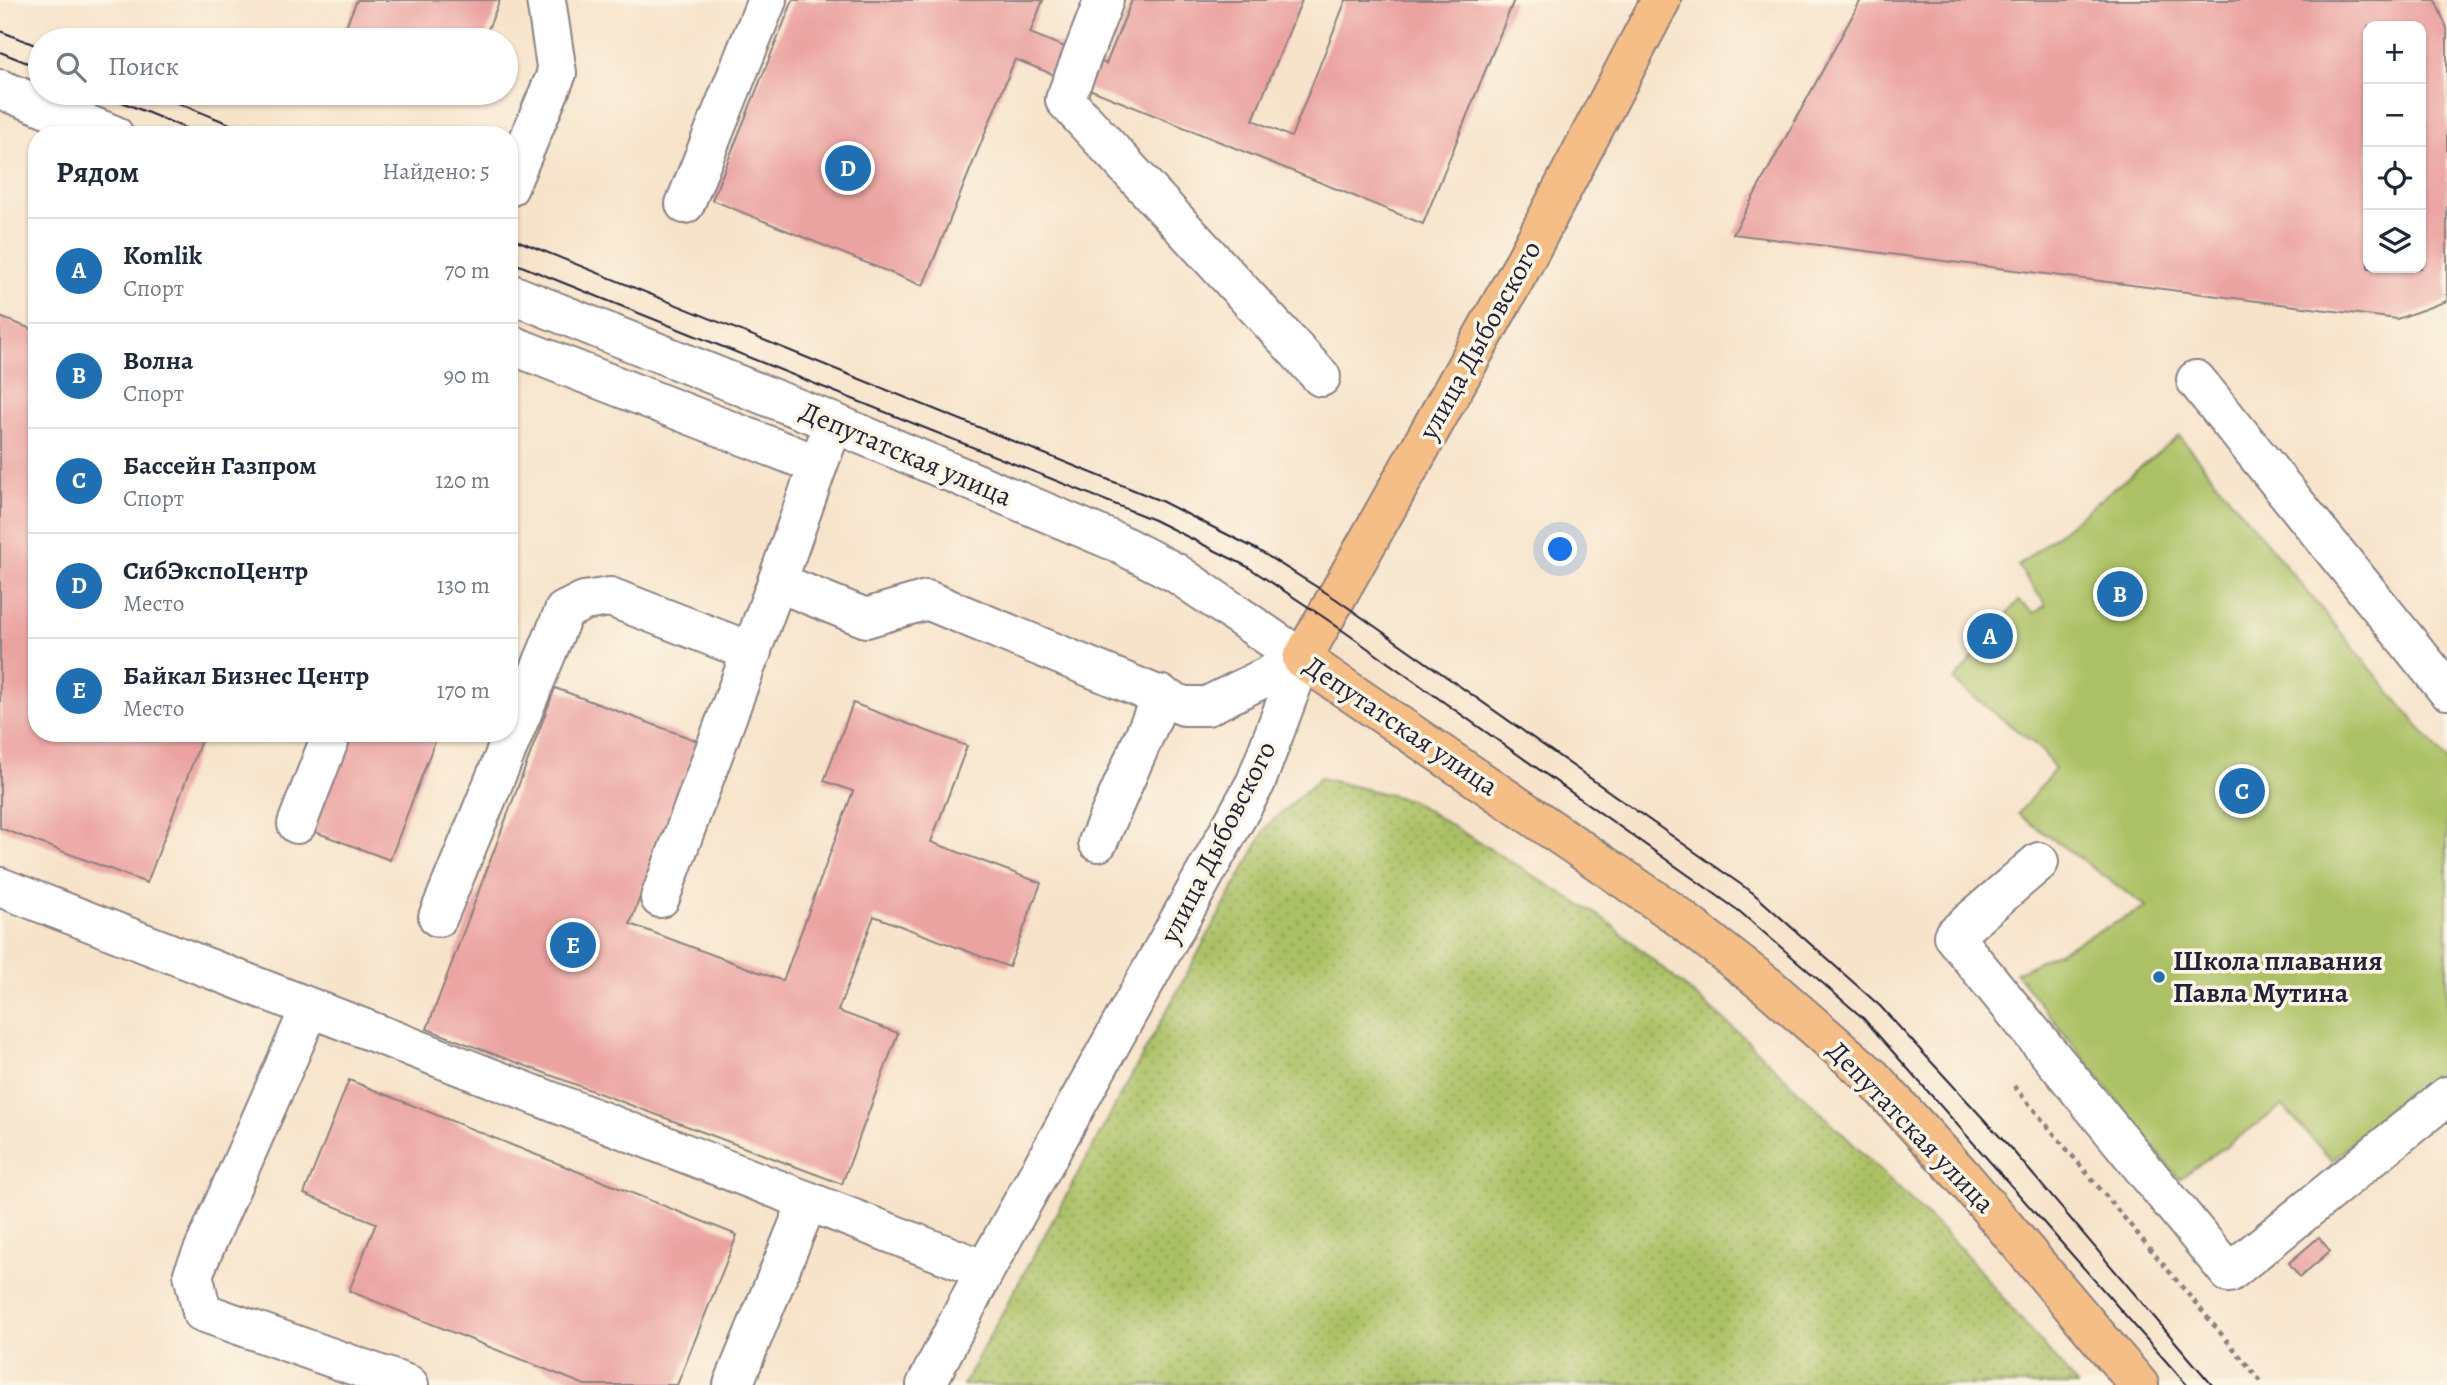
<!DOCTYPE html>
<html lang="ru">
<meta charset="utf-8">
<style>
:root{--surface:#fff;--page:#f6f6f7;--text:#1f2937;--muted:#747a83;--line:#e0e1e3;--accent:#1f6fb2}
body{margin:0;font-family:Alegreya,serif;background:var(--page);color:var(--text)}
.controls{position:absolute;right:21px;top:21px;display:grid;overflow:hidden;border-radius:14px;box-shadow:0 2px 5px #0004}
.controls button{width:63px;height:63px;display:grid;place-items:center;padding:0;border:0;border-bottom:2px solid var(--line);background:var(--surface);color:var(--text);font:35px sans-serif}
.you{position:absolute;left:1561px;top:550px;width:24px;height:24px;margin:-18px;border:5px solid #fff;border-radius:50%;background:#1a73e8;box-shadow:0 0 0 10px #1a73e833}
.badge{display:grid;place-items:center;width:46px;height:46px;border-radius:50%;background:var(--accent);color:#fff;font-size:23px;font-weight:700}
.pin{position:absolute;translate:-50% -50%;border:4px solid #fff;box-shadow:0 2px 7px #0006}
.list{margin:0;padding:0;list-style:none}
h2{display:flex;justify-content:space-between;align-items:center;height:91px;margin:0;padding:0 28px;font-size:30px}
h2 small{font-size:23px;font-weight:400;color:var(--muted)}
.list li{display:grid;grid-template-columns:46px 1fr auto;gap:21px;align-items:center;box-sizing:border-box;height:105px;padding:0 28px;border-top:2px solid var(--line)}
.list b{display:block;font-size:26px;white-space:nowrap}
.list p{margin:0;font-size:23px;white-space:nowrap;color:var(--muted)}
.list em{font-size:23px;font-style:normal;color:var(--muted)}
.icon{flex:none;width:38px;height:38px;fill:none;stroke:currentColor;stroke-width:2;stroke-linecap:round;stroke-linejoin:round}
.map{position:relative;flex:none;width:2447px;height:1385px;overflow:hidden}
.search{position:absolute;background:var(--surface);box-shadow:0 2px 5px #0004;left:28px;top:28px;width:490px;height:77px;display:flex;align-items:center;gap:18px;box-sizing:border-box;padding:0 24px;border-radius:38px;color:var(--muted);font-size:26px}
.panel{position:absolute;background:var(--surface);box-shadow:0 2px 5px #0004;left:28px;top:126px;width:490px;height:616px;border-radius:28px}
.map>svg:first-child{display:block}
</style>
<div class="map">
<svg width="2447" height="1385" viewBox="0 0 2447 1385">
<defs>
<pattern id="park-dots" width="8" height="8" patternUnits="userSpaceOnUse" patternTransform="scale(1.75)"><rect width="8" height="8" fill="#acc165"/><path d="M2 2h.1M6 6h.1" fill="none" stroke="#8c9c54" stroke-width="1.8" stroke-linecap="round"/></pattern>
</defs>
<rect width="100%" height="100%" fill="#fcf5e5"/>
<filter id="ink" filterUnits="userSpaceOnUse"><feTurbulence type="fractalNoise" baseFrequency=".0143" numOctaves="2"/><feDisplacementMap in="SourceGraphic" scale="14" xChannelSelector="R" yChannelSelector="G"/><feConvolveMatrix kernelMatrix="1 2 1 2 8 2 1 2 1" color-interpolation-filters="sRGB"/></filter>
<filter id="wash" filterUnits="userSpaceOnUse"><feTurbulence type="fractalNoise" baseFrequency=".00686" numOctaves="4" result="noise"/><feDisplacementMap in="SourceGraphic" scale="28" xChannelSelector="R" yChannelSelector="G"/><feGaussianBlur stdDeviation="1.57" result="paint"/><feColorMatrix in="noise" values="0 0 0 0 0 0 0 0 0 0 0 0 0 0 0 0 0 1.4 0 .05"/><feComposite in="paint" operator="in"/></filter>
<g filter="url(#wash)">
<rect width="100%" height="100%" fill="#f7e3ca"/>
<path fill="url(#park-dots)" stroke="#677250" stroke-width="2" d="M1320,778L1410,800L1607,921L1738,1032L1963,1251L2077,1385H963L1268,825Z"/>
<path fill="#acc165" stroke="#677250" stroke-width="2" d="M2179,436L2447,761V1061L2419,1096L2407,1092L2332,1161L2283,1106L2179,1179L2016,973L2147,907L2018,814L2055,769L2042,750L1954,681L2018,601L2034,613L2046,605L2018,566Z"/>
<g id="blocks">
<g fill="#eba3a1" fill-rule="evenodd">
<path d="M357,0H500L486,34L496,40H355L342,35Z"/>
<path d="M793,0H1043L1030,33L1106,64L1132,0H1302L1253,120L1291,137L1346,0H1514L1423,224L1015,59L923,286L712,200Z"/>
<path d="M1861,0H2435L2447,28V301L2397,319L1733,234ZM2368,26H2421V268H2368Z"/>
<path d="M0,317L37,331V733H204L147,883L0,828Z"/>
<path d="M555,688L698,741L630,924L783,981L853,791L824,781L853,703L967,746L931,842L1041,883L1009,967L874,916L838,1011L898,1033L842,1184L427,1029Z"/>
<path d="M343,733H438L390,860L307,829Z"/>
<path d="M349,1080L737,1235L677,1385H585L349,1291L376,1223L304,1194Z"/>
<path d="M2319,1237L2330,1251L2300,1277L2289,1263Z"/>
</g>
</g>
</g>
<g filter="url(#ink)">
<use href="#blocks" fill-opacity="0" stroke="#8c8282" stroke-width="2"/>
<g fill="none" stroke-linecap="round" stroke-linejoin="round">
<defs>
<g id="minor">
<path d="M1104,0L1065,100L1321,377"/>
<path d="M0,89L114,135"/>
<path d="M509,187L557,73L546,0"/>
<path d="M685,204L767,0"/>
<path d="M509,293L834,423L1116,542L1176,573L1302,659"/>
<path d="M509,344L818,465L834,423"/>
<path d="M2196,380L2447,690"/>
<path d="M777,582L818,465"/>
<path d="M297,824L332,733"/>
<path d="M1098,842L1162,695"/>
<path d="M2039,862L1953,936L2229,1273L2447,1096"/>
<path d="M0,887L985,1270"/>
<path d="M660,898L777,582L866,618L927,600L1184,706H1207L1302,659"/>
<path d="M438,917L564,611L584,601L610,597L752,652"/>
<path d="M310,1008L193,1274L202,1312L409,1385"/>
<path d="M733,1385L808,1201"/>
<path d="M926,1385L985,1270L1256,782L1302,659"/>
</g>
<path id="major" d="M1661,0L1521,268L1302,659L1671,911L1769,987L1872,1077L1963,1177L2139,1385"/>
</defs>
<use href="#minor" stroke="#8c8282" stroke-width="42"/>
<use href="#major" stroke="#8c8282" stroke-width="42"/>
<path stroke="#8c8282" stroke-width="4.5" stroke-dasharray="5 5" stroke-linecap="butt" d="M2014,1086L2264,1385"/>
<use href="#minor" stroke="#fff" stroke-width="38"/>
<use href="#major" stroke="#f6be87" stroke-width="38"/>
<g stroke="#22223b" stroke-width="2">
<path d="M0,31L40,47"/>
<path d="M0,52L40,68"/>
<path d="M100,93L202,135"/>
<path d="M153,93L257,135"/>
<path d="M509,237L1161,501L1258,550L1336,599L1753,893L1880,1006L2013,1151L2212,1385"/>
<path d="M509,261L1154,520L1248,567L1325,618L1739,911L1863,1018L2187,1385"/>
</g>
</g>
</g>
<circle fill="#1f6fb2" stroke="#fcf5e5" stroke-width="2.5" cx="2159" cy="977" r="7"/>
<g text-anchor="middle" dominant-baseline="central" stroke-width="7" stroke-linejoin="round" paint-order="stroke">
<g font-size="28" fill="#22223b" stroke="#fcf5e5">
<text transform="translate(1480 340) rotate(-61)">улица Дыбовского</text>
<text transform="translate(906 454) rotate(23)">Депутатская улица</text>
<text transform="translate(1401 726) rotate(34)">Депутатская улица</text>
<text transform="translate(1218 842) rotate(-63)">улица Дыбовского</text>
<text transform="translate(1911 1127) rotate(46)">Депутатская улица</text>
</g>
<g font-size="28" font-weight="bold" fill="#22223b" stroke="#fcf5e5" text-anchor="start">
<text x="2173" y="961">Школа плавания<tspan x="2173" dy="32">Павла Мутина</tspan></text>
</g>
</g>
</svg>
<div class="controls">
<button>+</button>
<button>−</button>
<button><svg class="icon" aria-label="locate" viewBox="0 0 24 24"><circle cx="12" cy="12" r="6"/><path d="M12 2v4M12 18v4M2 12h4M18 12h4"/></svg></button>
<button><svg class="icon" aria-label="layers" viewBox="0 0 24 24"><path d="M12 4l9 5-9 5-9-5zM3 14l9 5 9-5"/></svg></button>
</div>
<div class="you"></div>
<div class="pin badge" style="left:1990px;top:636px">A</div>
<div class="pin badge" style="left:2120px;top:594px">B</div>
<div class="pin badge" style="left:2242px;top:791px">C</div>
<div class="pin badge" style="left:848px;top:168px">D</div>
<div class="pin badge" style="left:573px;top:945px">E</div>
<div class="search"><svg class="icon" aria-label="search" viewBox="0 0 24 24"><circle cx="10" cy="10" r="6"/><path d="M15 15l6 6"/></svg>Поиск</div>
<section class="panel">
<h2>Рядом<small>Найдено: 5</small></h2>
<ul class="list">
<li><span class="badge">A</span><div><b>Komlik</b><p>Спорт</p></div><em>70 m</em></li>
<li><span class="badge">B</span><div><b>Волна</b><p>Спорт</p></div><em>90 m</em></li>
<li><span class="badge">C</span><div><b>Бассейн Газпром</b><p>Спорт</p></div><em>120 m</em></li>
<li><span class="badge">D</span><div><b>СибЭкспоЦентр</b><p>Место</p></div><em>130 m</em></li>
<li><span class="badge">E</span><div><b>Байкал Бизнес Центр</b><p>Место</p></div><em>170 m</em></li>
</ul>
</section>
</div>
